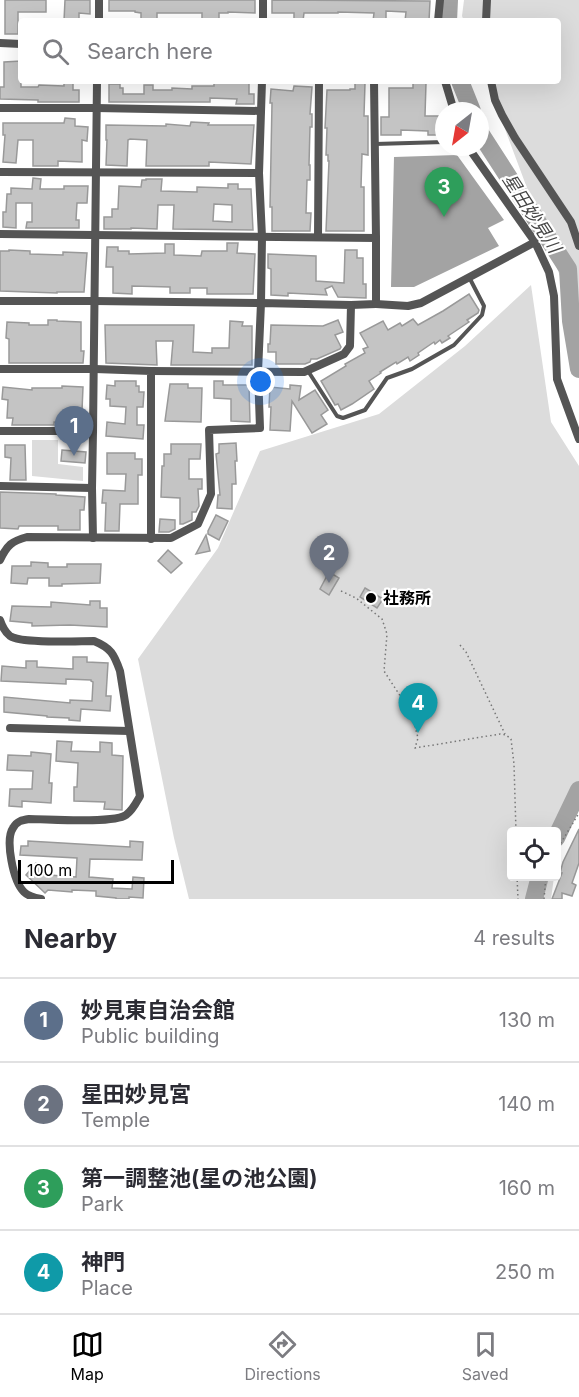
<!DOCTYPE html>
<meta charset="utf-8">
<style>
:root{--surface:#fff;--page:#f2f2f3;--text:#2b2b33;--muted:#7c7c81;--line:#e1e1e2;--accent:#000}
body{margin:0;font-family:Inter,"Noto Sans JP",sans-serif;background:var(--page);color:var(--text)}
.controls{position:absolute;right:18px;bottom:18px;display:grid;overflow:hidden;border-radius:6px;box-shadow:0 6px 24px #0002}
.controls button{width:54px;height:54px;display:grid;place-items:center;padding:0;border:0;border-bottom:2px solid var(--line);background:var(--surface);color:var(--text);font:30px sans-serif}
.compass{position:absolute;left:435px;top:102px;width:54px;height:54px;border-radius:50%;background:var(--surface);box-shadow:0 6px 24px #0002;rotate:211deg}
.scale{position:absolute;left:18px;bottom:15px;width:156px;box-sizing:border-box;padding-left:6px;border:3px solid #000;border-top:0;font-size:16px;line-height:21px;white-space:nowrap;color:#000;-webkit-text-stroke:4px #fff;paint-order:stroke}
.you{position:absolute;left:261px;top:382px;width:21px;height:21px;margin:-15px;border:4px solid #fff;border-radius:50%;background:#1a73e8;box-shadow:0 0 0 9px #1a73e833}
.badge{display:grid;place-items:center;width:39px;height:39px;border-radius:50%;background:var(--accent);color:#fff;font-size:20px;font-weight:700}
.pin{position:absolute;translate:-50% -50px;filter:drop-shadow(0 2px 3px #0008)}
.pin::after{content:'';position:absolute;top:32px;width:21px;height:18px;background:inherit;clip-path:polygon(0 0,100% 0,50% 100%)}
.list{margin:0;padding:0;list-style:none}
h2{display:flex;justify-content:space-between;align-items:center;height:78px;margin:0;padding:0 24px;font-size:26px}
h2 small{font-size:20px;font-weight:400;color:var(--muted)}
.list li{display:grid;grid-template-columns:39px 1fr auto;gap:18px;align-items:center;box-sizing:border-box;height:84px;padding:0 24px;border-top:2px solid var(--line)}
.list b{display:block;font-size:22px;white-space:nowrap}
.list p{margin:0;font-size:20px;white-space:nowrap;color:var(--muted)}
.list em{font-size:20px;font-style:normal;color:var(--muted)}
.icon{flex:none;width:33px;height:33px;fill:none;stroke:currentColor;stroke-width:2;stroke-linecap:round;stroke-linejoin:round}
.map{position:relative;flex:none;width:579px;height:899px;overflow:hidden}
.search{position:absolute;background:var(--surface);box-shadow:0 6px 24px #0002;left:18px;right:18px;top:18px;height:66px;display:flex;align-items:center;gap:15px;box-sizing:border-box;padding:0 21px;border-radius:6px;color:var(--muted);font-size:22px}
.sheet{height:414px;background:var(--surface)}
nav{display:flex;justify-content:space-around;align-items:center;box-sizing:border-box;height:84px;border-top:2px solid var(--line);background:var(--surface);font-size:16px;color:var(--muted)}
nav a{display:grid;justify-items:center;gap:3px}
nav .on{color:var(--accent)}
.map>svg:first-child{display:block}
</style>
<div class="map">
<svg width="579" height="899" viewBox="0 0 579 899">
<rect width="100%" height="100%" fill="#fff"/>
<g fill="#dcdcdc">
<path d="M464,0H579V327L487,81H558V21H464L462,16Z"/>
<path d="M531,285L551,422L579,466V805L559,845L557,859L556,832H512V876L554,877L551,899H189L174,838L138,659L218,548L260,451L379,414L465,346Z"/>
<path d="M32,440H58V464L83,467V481L32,476Z"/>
</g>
<path fill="#a3a3a3" d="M457,155L504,220L488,228L499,246L414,287H391L394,157Z"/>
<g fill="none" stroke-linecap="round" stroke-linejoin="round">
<g stroke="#a3a3a3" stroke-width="18">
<path d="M448,21L449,0"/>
<path d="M460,81L472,111"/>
<path d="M480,133L568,269L571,321L579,369"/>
<path d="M556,838L579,790"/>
<path d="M534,899L540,876"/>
</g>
</g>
<g fill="#c4c4c4" stroke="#999" stroke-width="1.5" fill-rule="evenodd">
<path d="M5,0H46V12H18V34H5Z"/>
<path d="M65,0H90V14L79,13V21H64Z"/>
<path d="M109,0H255V13L228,12V13H219V21H202V13H157V21H141V13L135,12V11H109Z"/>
<path d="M272,0L430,1L429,21H405L406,12L386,11V21H373L374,13L338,12V13H304L303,21H294V13H272Z"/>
<path d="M21,61V87H38L39,85L64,86V81H73V90H79V102H38V100L0,99V87H4V62Z"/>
<path d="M214,81L249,83V94H254V104H236L237,99L210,98V102H109V84H120V88H123V94H144V85H153V90H172V88L192,89V86H214Z"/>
<path d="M355,83H365L364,116H368V155L362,154L361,187H364V231H326L329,161H328V155H326L327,128H325L327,90H350V89H355Z"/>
<path d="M413,83H426L425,116H440L439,122L444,123V135H428V131L401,130V135H381V117H389V88H413Z"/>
<path d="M294,86L312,87L310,114H312V127H310L309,165H310V180H307L306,213H311L310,231H272V207H270L272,103H270L271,89L293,91Z"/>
<path d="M65,118L75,119V126L88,127L87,141L82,140V162L58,161V166H33V140H18L16,163L3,162L5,135H3V123H64Z"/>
<path d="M191,122L209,123L208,125H254L251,164L209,162V166H146L147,140L130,139L128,140L127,166L106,165L107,140H106V125L166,126V124L190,126Z"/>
<path d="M33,178L41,179L40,189H64V186H88L87,203H77L76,220H79V228H26L27,222H32V203H16V228L3,227V212H6L7,194H11V188L32,189Z"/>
<path d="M146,179H162L161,191L197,192V187L228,188V184H238V189H251L253,230L173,229L174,205H158L157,229L131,228V229H104V217H112V209H118L119,186L141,187L142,180H146ZM214,204L232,205V222L213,221Z"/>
<path d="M227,243H238L237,253L255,254L253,294H207V288H190V293H170V287L132,286V294L113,293V267H106L107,247H118V251H129V254L165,253V244H174V255L201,256L202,251H227Z"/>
<path d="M9,250L30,251V254L63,255V252L87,253L84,292H57V293L0,291V251H9Z"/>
<path d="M345,250H357V258H363V284H366V298L338,297L332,286L325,289L327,295L288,293V296L271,295V269L268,268V254L316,256V281L344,283Z"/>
<path d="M469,294L479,310L478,313L467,320L469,322L448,336L450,338L442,343L440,340L435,344L434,342L418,353L419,355L410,361L408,357L397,364L396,362L380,372L381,373L369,381L374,389L352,404L341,410L338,404L335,405L321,381L346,366L345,364L365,353L363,349L368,347L360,333L383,321L388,330L400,323L402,326L413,319L418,325L443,311Z"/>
<path d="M48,320H57V321L81,322V351H84L83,363H9V339L6,338L7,322L29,323V325H48Z"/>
<path d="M338,320L343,332L335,335L341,347L340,349L317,359H311L310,362L305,364H276V352H268V344H270L271,325L323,326Z"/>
<path d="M230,321L243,322L242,326H252V365H171L173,341H156L157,365L106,363L105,325H194L193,352L212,353V348H229Z"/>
<path d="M115,381H136V386H139V392H144L143,407H137V425H144L143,439L106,436L107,422L125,424L126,407L110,406V399H106L107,385L115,386Z"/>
<path d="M214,381H223V385H249L250,422L231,421V399L214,398Z"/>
<path d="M170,384H188V388H202L201,422L165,421Z"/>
<path d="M290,385L301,386L299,400L315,390L328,410L321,415L327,424L312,433L292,401L290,431L270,430L271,407H269L270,387L290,389Z"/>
<path d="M62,386L83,387L82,411L85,412V423L54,422V425H12L13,418H7L8,400L2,399L3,387L32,390V388H62Z"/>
<path d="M236,443L237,461H235L236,484H232V509L217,508L218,495H220L216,454L219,453V444Z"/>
<path d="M171,444H201L200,459H189V479H202V489H198L199,506L196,512H192V520L183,524H180V498L161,497L162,466H164V454H171Z"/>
<path d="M5,445H25L26,480H10L11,458L5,457Z"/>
<path d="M62,450L86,452L85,463L61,461Z"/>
<path d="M107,453H135V459H142V475H138V504H120L119,531H105L106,503H102L103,490L125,491L126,474H107Z"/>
<path d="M0,492L56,494V495L85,497L84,510H80V530H58V526H19L18,529L0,528Z"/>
<path d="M216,515L228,521L219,540L208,534V531Z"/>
<path d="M160,519L175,520V529L169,532H159Z"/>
<path d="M206,535L210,551L196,554Z"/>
<path d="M168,550L182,563L171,573L158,561Z"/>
<path d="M31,562L48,563V567H67V564H101L100,583L62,584V586H49V578H28L27,584L11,583L12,566H31Z"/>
<path d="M329,572L339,578L329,595L320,589Z"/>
<path d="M365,588L383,599L377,608L360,597Z"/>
<path d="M90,601H100V608H107V627L70,625L32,626V623L10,621L12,606L51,607V602L90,605Z"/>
<path d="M73,657H87V662L108,663L106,696H111L110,711L81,709L80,721L69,720V718L47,717V716L4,712V697L70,703V700L92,701L93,682L91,681V680L66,679V684L1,681L2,666L26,668V661H37V667L73,669Z"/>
<path d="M57,741L72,742L71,751L100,752V742L112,743V755L123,756L122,810L104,809L105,802L74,801V787H77L78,763L56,761Z"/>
<path d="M31,752L51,754L49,783H52L51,803L22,801V807L9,806L10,789H32L33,771L7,770L8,755L31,756Z"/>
<path d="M579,829V863L572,883L576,885L572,896L562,893V899H552L562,873H560L563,862Z"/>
<path d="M28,841L130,847V841L143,842L142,860L90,859L89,877L113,879L112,888L132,889L133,877L144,878L143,898L129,897V899H116V898L96,896V891L72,890V892L48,890L45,893L26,875L36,863L49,875L76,877L77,858L20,855L21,846H28Z"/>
</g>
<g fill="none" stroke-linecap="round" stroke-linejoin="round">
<g stroke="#777" stroke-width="1.5" stroke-dasharray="1.5 3" stroke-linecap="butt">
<path d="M341,591L356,598L382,619L387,634L384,671L412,714L418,738L415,748L500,734L506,735L511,739L514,764L516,832"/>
<path d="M460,645L466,652L505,734"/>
<path d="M556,851L579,813"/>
<path d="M517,876L518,899"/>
<path d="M544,899L546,876"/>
</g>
<g stroke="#555" stroke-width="4">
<path d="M375,144L444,142"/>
<path d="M308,371L337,416L343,418L365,410L387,378L412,369L454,345L482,315L484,306L469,277"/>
</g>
<g stroke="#555" stroke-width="8">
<path d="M263,0V21"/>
<path d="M99,21V0"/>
<path d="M438,21L440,0"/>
<path d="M486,21L487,0"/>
<path d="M0,43L21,44"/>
<path d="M374,81L376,238"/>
<path d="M445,81L454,111"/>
<path d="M491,81L495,100L502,115L515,138L571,222L579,246"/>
<path d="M0,108H96L261,111"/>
<path d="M468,147L535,242L549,272L554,296L557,379L579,439"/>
<path d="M0,172L259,173"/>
<path d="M0,234L376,238V304L351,305"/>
<path d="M318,237L319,81"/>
<path d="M0,301H95L261,303L262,237L259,173L262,81"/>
<path d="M376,304L408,306L421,303L535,242"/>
<path d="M0,369H95L151,371V539"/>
<path d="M0,431H93L92,488L93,538"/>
<path d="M93,431L97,81"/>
<path d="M0,486L92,488"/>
<path d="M0,560C7,545 12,541 27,537L171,538L198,524L211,494L209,430L260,428L258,372L261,303L351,305L350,346L344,354L304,372L151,371"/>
<path d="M0,620C2,626 5,632 10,636C22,644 77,641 94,641C111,648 114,654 120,671L140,796C136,803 133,810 126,815C113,824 48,819 29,819C22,820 17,821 13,828C5,840 13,881 24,892C28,896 36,898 41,899"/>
<path d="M10,728L129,731"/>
</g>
</g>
<circle fill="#000" stroke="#fff" stroke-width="2" cx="371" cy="598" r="6"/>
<g text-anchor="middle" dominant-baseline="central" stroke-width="4.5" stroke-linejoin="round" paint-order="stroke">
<g font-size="16" font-weight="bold" fill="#000" stroke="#fff" text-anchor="start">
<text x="383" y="598">社務所</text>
</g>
<g font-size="18" font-style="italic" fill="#444" stroke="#fff">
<text transform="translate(532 213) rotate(57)">星田妙見川</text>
</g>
</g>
</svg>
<div class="controls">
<button><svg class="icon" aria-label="locate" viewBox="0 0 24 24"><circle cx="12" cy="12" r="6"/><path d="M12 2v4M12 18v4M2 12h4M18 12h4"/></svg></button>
</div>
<svg class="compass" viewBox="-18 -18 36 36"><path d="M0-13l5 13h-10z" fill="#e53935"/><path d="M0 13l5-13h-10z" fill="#7c7c81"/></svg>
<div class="scale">100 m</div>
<div class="you"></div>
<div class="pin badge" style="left:74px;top:456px;background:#5c6f8a">1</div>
<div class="pin badge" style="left:329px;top:583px;background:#6b7280">2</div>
<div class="pin badge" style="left:444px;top:217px;background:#2e9e5b">3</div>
<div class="pin badge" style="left:418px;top:733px;background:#0f9aa8">4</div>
<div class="search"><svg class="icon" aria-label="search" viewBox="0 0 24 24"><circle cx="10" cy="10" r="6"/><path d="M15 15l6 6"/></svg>Search here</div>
</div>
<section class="sheet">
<h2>Nearby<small>4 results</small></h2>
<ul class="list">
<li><span class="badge" style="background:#5c6f8a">1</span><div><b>妙見東自治会館</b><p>Public building</p></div><em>130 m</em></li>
<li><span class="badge" style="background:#6b7280">2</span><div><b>星田妙見宮</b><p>Temple</p></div><em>140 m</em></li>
<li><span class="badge" style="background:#2e9e5b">3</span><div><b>第一調整池(星の池公園)</b><p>Park</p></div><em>160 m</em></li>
<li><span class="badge" style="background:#0f9aa8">4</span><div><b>神門</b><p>Place</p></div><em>250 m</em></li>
</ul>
</section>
<nav>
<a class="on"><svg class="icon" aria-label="map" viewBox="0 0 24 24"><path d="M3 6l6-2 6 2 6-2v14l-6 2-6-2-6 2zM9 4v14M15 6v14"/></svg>Map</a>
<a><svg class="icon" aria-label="directions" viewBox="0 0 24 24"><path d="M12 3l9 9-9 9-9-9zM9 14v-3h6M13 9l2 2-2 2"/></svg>Directions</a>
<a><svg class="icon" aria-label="saved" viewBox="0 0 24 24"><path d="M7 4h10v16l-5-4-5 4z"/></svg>Saved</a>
</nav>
